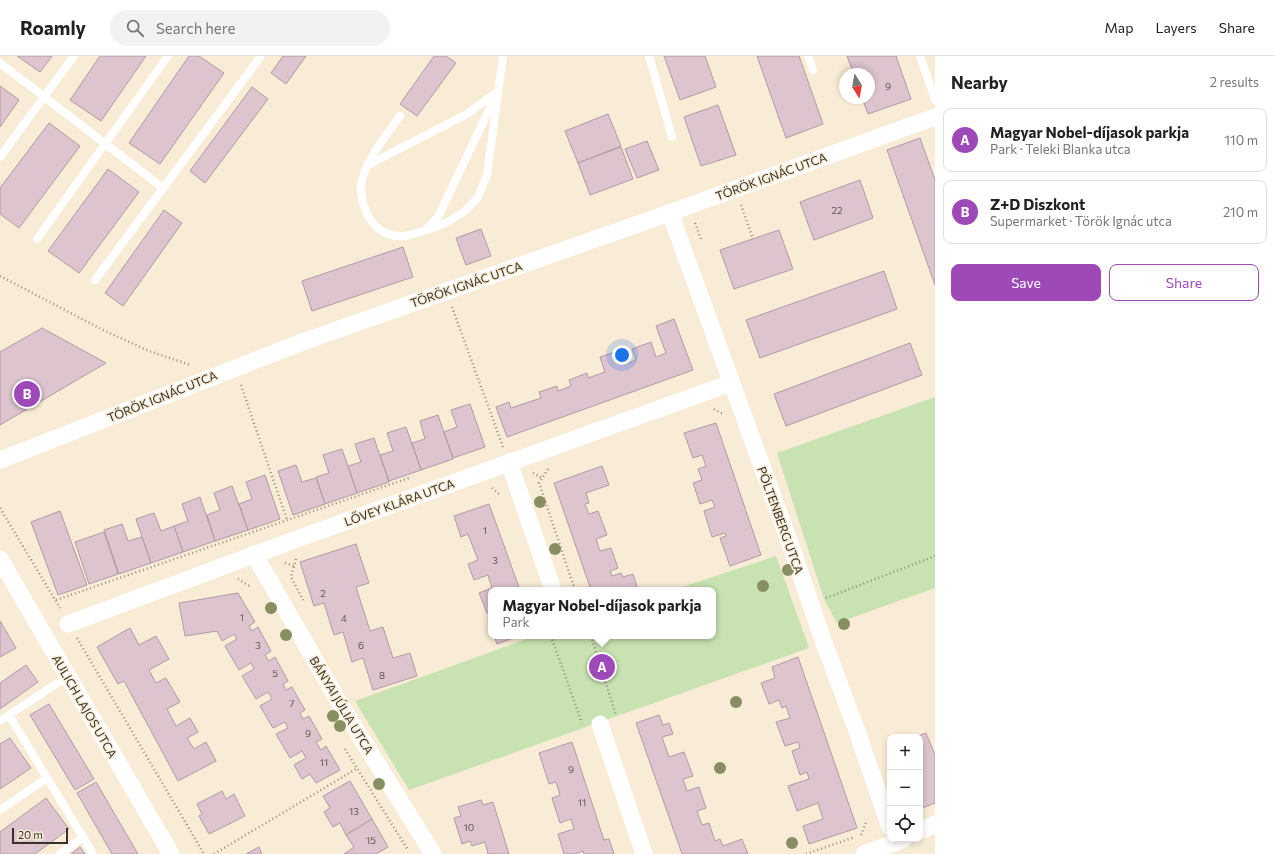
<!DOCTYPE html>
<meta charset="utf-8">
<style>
:root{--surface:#fff;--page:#f2f2f2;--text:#222;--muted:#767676;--line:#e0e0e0;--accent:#9d4ab8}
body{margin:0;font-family:Commissioner,sans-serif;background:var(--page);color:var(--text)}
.controls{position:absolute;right:12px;bottom:12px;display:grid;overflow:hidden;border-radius:8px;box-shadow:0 2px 6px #0003}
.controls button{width:36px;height:36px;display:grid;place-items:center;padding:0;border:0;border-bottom:1px solid var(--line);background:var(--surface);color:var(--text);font:20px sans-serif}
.compass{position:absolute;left:839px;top:12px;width:36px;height:36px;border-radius:50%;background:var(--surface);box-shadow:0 2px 6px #0003;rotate:169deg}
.scale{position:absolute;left:12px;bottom:10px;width:56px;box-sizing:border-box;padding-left:4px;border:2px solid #37332a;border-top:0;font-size:11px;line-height:14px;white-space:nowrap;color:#37332a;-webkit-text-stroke:3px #f8ecd6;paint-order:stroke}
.you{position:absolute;left:622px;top:299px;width:14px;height:14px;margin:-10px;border:3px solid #fff;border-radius:50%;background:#1a73e8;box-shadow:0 0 0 6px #1a73e833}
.badge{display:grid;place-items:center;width:26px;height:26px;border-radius:50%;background:var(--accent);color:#fff;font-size:13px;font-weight:700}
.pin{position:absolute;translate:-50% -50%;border:2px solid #fff;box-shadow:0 1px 4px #0006}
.popup{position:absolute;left:488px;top:531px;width:228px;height:52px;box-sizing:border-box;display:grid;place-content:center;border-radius:8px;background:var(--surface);filter:drop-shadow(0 1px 3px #0005);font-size:13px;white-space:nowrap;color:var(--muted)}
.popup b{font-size:15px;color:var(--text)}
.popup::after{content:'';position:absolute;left:50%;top:100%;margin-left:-8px;border:8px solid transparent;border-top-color:var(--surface)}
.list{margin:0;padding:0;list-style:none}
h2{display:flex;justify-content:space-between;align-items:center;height:52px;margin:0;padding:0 16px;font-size:17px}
h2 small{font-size:13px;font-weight:400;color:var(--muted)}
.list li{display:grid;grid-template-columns:26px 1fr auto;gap:12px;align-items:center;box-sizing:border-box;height:64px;margin:0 8px 8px;padding:0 8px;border:1px solid var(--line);border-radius:8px}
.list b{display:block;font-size:15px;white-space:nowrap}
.list p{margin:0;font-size:13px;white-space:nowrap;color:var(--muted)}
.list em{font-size:13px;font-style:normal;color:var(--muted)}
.actions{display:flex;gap:8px;padding:12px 16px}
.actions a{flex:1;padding:9px 0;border:1px solid var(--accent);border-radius:8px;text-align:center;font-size:14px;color:var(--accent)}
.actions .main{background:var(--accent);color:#fff}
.icon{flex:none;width:22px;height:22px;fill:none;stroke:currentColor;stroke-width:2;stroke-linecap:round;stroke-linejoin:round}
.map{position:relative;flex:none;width:935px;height:798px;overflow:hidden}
header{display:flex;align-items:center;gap:24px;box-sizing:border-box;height:56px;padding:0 20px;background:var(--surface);border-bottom:1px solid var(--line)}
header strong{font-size:19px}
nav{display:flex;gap:22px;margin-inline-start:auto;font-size:14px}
.search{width:280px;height:36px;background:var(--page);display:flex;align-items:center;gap:10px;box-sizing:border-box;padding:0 14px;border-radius:22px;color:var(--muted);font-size:15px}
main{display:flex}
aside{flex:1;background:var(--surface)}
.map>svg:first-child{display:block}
</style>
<header>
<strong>Roamly</strong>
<div class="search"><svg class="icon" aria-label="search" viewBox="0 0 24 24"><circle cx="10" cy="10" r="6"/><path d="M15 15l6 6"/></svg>Search here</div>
<nav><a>Map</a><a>Layers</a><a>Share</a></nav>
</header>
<main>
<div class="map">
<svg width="935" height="798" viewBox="0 0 935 798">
<rect width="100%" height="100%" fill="#f8ecd6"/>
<g fill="#c8e3b1">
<path d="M935,341V532L837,567L824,543L777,397Z"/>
<path d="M776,500L809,592L409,734L355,645L535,580H713V534H673Z"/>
</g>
<g fill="#ddc4cf" stroke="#b29aa4">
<path d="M17,0H52L40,16Z"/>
<path d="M100,0H146L101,65L70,44Z"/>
<path d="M189,0H199L224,17L160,108L129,87Z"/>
<path d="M283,0H306L286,28L271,17Z"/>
<path d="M434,0H446L456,7L417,60L400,48Z"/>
<path d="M664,0H705L716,31L680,44Z"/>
<path d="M757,0H799L823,68L786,82Z"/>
<path d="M847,0H896L911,43L868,58L862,42H869V18H854Z"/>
<path d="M0,30L19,44L0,71Z"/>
<path d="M252,31L268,43L205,127L190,115Z"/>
<path d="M718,49L736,99L701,110L684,61Z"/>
<path d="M608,58L621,90L578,107L565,75Z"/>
<path d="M49,67L80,90L19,172L0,158V132Z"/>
<path d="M920,82L935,124V229L887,94Z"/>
<path d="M647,85L659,114L637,122L625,93Z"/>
<path d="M621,91L633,123L590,139L578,107Z"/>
<path d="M108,113L139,136L79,217L48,195Z"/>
<path d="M860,124L873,162L814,184L800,146Z"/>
<path d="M164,154L182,167L123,250L105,237Z"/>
<path d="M481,173L491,200L466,209L456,182Z"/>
<path d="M779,174L793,213L734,233L720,194Z"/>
<path d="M403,191L413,221L312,255L302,225Z"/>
<path d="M884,215L897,253L760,302L746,264Z"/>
<path d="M674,263L693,314L507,381L496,351L509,346L511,352L541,342L539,336L557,330L558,335L571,330L569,324L587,317L588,322L605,316L600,301L618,295L623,309L636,304L632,293L651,286L656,301L666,297L656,270Z"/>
<path d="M42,272L106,307L0,369V296Z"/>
<path d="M910,287L922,319L786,370L774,338Z"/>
<path d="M470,348L485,391L453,402L444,376L457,371L451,354Z"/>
<path d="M438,359L453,403L421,414L412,387L425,383L420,365Z"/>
<path d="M716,367L761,499L730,510L720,482L726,480L725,477L712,481L704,455L715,451L712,444L700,448L693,427L702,424L698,413L706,410L702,399L693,402L684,377Z"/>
<path d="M406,371L421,414L389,425L380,399L393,395L387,377Z"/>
<path d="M374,382L389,426L357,437L348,410L361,406L355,388Z"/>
<path d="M342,393L357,437L325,448L316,421L329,417L323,399Z"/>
<path d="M296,409L302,426L316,422L325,448L293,459L278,415Z"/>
<path d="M602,410L609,429L586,437L589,447L585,448L589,458L598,455L607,479L596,483L600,495L611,492L618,512L610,515L612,520L621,517L623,521L633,518L638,534H591L554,427Z"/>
<path d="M265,419L280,463L248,474L239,448L252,443L246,426Z"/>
<path d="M232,430L248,474L215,485L207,459L220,454L214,437Z"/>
<path d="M200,441L215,485L183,496L174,470L188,465L182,448Z"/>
<path d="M489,448L520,534H491V555L487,557L479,537L492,532L488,519L474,524L468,508L478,504L468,478L461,481L454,460Z"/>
<path d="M60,455L87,529L58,539L31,466Z"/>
<path d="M154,457L161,475L174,470L183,496L151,507L136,463Z"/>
<path d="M122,468L128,485L142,481L151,507L119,518L104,474Z"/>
<path d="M104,476L118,518L89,528L75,486Z"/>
<path d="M356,488L369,527L356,531L370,575L383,571L393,602L410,597L417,620L373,634L363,602L352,606L343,576L334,579L324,547L314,550L300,506Z"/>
<path d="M238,537L255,566L249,570L252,575L258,571L271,595L265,599L269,605L275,601L288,625L283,628L286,634L292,631L305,654L300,657L303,663L309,660L322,683L316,686L321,694L326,690L340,714L316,727L310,718L302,723L294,709L306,702L302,695L290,702L276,678L288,672L285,666L273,672L260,650L272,643L268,636L256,643L242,620L254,613L251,607L239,614L225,590L237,583L234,578L222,585L217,575L185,580L179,547Z"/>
<path d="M0,565L16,592L0,601Z"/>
<path d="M130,572L139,589L156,580L169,603L149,614L156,627L166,622L180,646L167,653L176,670L190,662L198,676L187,682L194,693L206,686L216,705L178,725L124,625L118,628L97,591Z"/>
<path d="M494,580H519L497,588Z"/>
<path d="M798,601L857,772L809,788L803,770L823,763L818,747L797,755L788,730L809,723L807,716L800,719L792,695L800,692L798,686L785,690L776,666L790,662L786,650L782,652L779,644L769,648L761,627L775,622L772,611Z"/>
<path d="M26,609L38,626L0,653V627Z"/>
<path d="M49,648L94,723L75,734L30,659Z"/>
<path d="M659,659L663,669L669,667L673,678L662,681L669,701L684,696L693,720L683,723L687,735L699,731L706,752L697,755L702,769L709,767L715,785L720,783L723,790L742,783L748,798H682L636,667Z"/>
<path d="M926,677L935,699V747L920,753V681H916Z"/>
<path d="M10,682L31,712L0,733V688Z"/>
<path d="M572,686L604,784L609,783L614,798H584L583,795L575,798H564L558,778L574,773L571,763L560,767L552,742L560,739L556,726L549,728L539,697Z"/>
<path d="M350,725L372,763L346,779L340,767L333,771L324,756L330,752L323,740Z"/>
<path d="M96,726L138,798H112L77,737Z"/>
<path d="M222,735L226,743L234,738L245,760L209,778L199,760L202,758L197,748Z"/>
<path d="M46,742L69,773L35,798H0V776Z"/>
<path d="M481,744L483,749L493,746L509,798H488L485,786L472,790L470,785L462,788L454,762L461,760L458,751Z"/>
<path d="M372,763L388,791L376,798H344L354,791L346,779Z"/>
<path d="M80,791L85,798H71Z"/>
<path d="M259,791L262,798H246Z"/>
</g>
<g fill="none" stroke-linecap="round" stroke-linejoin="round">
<g stroke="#968e7e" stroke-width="2.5" stroke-dasharray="1 3" stroke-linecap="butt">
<path d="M741,149L753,183"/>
<path d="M695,167L701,183"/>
<path d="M0,220L103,274L149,295L191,309"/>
<path d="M452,251L503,391"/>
<path d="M241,329L287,464"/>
<path d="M714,353L723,358"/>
<path d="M548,413L539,427L575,534"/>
<path d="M533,417L542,422"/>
<path d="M492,432L500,439"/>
<path d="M0,452L60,552"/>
<path d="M296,503L291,521L303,544"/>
<path d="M285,507L294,510"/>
<path d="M238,523L251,531"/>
<path d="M826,542L935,500"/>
<path d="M56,544L409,422"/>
<path d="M551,580L582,667"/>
<path d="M591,580L616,659"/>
<path d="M77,582L204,798"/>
<path d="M345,693L408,794"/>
<path d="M861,779L867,764"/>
<path d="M214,798L356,713"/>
<path d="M806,798L855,781"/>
</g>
<g stroke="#fff" stroke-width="8">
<path d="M649,0L672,81"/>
<path d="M808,0L813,14"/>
<path d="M920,0L935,44"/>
<path d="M0,7L163,132"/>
<path d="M400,60C387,79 361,109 361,132C362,162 382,188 413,178C417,177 422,176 425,174C430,170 434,165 438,161L498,35"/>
<path d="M0,101L74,0"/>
<path d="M368,109L467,58L497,36"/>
<path d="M427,174L448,166L465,155L478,141L487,119L503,0"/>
<path d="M37,183L168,0"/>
<path d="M95,224L261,0"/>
<path d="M9,659L93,798"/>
<path d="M0,665L68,620"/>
<path d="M0,754L47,722"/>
<path d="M60,798L83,781"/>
</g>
<g stroke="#fff" stroke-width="17">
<path d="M670,157L792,493L824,587L858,678L890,771"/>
<path d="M0,404L305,285L658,161L935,61"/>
<path d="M509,406L553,534"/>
<path d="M254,498L339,646L433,798"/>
<path d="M0,503L171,798"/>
<path d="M68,568L294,484L731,327"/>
<path d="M600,668L644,798"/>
<path d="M920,775L935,768"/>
<path d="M864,798L904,783"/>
</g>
</g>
<g fill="#868e62">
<circle cx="540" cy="446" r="6"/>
<circle cx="555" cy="493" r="6"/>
<circle cx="788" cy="514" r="6"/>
<circle cx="763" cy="530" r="6"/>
<circle cx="271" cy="552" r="6"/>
<circle cx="844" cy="568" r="6"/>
<circle cx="286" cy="579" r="6"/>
<circle cx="736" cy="646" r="6"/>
<circle cx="333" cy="660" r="6"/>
<circle cx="340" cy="670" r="6"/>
<circle cx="720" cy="712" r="6"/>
<circle cx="379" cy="728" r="6"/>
<circle cx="792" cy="787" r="6"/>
</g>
<g text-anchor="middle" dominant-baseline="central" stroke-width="3" stroke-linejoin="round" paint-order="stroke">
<g font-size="10" fill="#605753">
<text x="888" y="30">9</text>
<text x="837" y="154">22</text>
<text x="485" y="474">1</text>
<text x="495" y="504">3</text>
<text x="323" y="537">2</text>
<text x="242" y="561">1</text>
<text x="344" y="562">4</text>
<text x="258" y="589">3</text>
<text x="361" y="589">6</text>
<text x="275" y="617">5</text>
<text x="382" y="619">8</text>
<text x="292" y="647">7</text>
<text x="308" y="677">9</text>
<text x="324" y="706">11</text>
<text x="571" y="713">9</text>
<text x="582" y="746">11</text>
<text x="354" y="755">13</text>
<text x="469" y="771">10</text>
<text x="371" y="784">15</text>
</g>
<g font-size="12" fill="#37332a" stroke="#f8ecd6">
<text transform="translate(771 120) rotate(-20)">TÖRÖK IGNÁC UTCA</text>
<text transform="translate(466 228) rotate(-19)">TÖRÖK IGNÁC UTCA</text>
<text transform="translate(162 340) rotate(-22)">TÖRÖK IGNÁC UTCA</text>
<text transform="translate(399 446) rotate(-20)">LŐVEY KLÁRA UTCA</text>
<text transform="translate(781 464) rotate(70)">PÖLTENBERG UTCA</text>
<text transform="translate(342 649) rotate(59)">BÁNYAI JÚLIA UTCA</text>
<text transform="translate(85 650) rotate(60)">AULICH LAJOS UTCA</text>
</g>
</g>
</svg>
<div class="controls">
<button>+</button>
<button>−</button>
<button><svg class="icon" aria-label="locate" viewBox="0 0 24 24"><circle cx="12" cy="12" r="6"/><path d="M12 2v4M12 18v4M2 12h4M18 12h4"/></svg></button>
</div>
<svg class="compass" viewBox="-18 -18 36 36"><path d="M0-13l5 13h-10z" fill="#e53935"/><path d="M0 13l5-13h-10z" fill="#767676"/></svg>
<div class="scale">20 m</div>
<div class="you"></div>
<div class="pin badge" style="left:602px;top:611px">A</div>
<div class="popup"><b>Magyar Nobel-díjasok parkja</b>Park</div>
<div class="pin badge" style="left:27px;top:338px">B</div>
</div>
<aside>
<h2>Nearby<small>2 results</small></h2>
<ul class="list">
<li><span class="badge">A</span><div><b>Magyar Nobel-díjasok parkja</b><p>Park · Teleki Blanka utca</p></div><em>110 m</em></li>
<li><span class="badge">B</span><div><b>Z+D Diszkont</b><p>Supermarket · Török Ignác utca</p></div><em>210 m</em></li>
</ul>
<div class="actions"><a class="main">Save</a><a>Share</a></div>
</aside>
</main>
